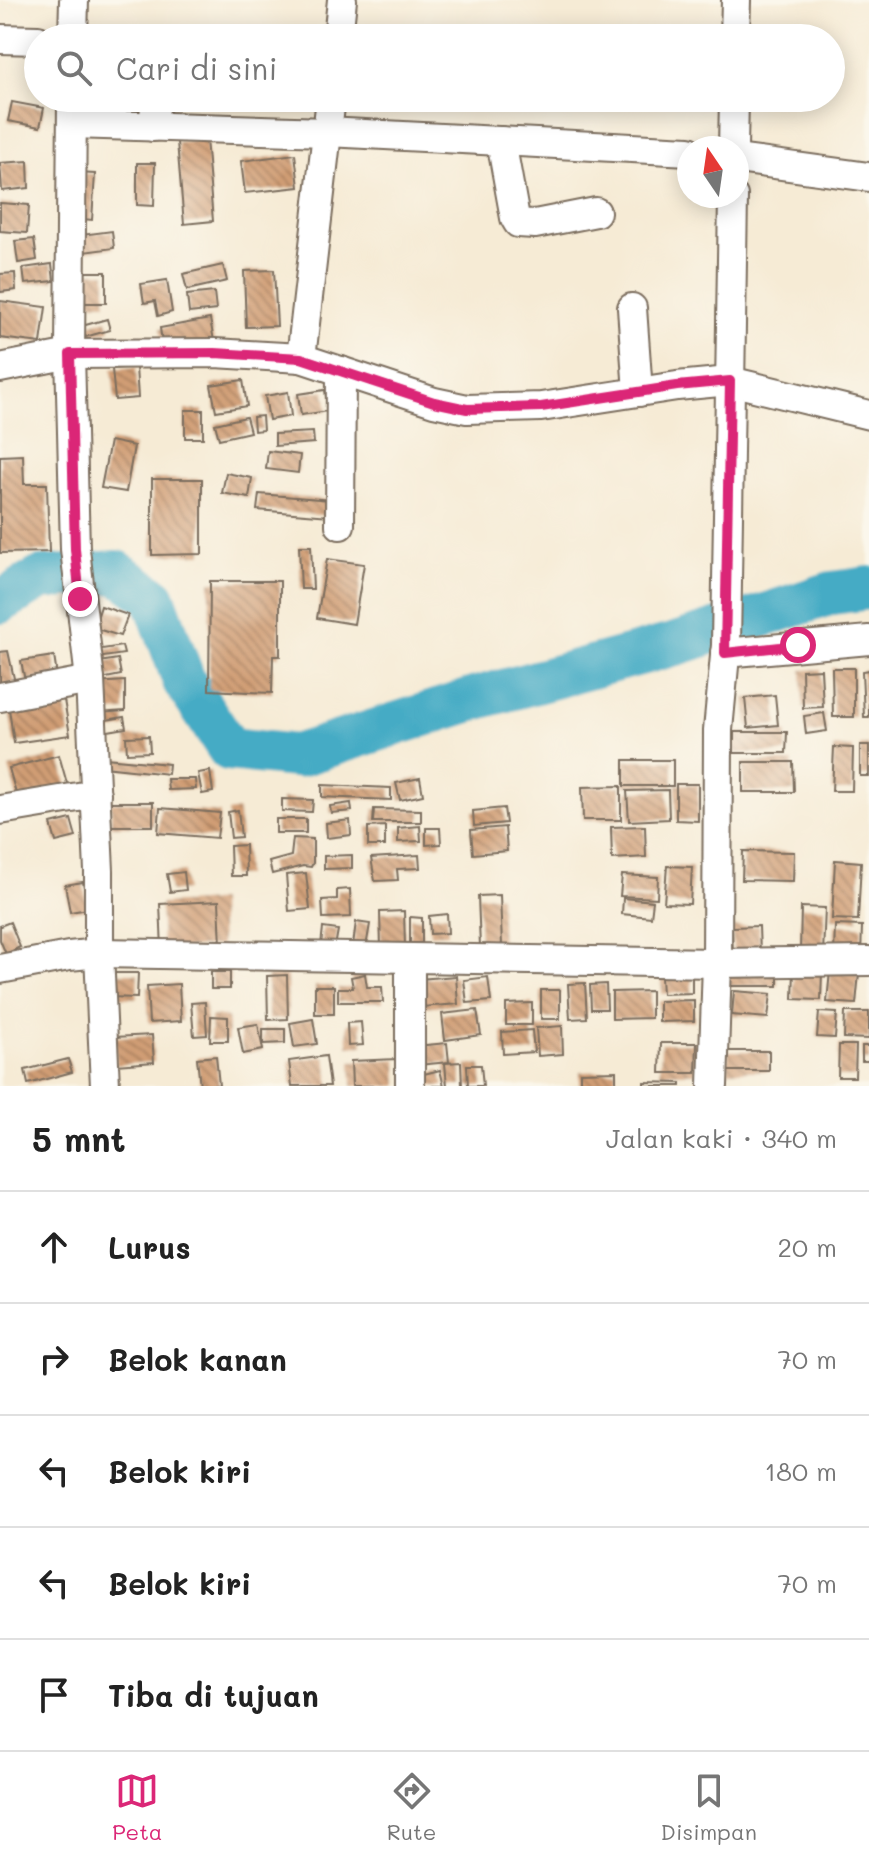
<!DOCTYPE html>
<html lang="id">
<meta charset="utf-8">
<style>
:root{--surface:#fff;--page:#f2f2f2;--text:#222;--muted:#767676;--line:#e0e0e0;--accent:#db2777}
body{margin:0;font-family:Mali,sans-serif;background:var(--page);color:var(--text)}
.compass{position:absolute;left:677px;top:136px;width:72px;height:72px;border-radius:50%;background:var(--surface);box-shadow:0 4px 20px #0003;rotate:347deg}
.stop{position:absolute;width:24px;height:24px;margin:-18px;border:6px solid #db2777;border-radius:50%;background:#fff}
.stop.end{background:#db2777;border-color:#fff;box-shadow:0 2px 8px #0008}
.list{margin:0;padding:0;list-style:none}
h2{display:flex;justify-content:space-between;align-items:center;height:104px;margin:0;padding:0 32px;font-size:34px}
h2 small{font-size:26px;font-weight:400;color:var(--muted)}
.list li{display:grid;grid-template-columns:52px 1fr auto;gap:24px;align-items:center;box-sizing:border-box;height:112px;padding:0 32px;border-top:2px solid var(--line)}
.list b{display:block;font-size:30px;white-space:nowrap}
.list em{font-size:26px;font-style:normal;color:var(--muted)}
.icon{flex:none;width:44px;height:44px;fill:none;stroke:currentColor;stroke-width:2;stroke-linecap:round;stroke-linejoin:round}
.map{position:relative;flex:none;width:869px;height:1086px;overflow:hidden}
.search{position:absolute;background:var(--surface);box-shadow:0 4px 20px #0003;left:24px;right:24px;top:24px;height:88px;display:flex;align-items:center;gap:20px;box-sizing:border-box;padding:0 28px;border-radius:44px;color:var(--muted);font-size:30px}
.sheet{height:664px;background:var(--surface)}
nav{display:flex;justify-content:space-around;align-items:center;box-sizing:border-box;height:112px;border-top:2px solid var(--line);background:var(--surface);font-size:22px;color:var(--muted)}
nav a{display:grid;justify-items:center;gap:4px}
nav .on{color:var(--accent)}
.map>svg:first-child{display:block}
</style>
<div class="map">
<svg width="869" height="1086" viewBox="0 0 869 1086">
<defs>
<pattern id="building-back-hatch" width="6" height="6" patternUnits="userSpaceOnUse" patternTransform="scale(2)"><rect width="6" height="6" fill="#d09d74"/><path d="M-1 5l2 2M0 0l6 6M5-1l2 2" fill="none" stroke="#aa805f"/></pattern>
</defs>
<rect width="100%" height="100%" fill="#fbf7ec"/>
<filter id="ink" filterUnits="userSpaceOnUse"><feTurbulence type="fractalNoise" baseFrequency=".0125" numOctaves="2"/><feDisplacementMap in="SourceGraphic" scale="16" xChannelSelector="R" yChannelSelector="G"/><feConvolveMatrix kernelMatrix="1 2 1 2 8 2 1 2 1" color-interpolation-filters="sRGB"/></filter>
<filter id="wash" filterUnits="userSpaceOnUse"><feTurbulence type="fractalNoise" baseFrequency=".006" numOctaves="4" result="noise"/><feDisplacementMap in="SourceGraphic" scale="32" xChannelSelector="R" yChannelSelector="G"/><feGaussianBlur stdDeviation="1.8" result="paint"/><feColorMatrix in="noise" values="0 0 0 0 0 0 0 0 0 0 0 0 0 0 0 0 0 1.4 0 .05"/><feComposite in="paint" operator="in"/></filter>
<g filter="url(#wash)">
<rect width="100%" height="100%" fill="#f6ebd5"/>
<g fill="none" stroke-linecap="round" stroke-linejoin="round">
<path stroke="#45abc5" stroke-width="44" d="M0,602L41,578L117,572L154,598L184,681L229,749L296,756L477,698L676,644L832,593L869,588"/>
</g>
<g id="blocks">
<g fill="url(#building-back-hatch)">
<path d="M248,98H264L262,107L247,104Z"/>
<path d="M12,102L44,108L40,127L8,121Z"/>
<path d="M206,139L213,221L184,224L177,142Z"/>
<path d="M295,154L299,187L245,193L241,161Z"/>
<path d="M28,161L29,188L2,191L0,163Z"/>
<path d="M137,163H155L154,206L137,205Z"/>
<path d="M78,173L95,174L92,220L75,218Z"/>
<path d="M0,203L29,205L27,233L0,231Z"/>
<path d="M112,231L114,248L84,252L81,235Z"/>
<path d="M34,239L37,260L18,263L15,241Z"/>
<path d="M52,264L54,281L25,284L23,268Z"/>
<path d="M223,265L227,281L187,290L183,274Z"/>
<path d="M274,270L277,326L246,327L244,271Z"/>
<rect x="84" y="272" width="22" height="31"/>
<path d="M15,273L16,290L0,292V274Z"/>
<path d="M167,280L172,312L158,316L155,301L144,303L141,284Z"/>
<path d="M214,292L216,310L189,313L187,295Z"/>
<path d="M0,301L46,307L41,343L0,338Z"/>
<path d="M107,319L110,330L85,337L82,326Z"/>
<path d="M210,319L214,341L163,349L160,328Z"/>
<path d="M136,367L138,398L115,400L112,369Z"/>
<path d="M243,380L247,406L216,411L211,385Z"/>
<path d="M325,390L328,411L301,415L298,394Z"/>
<path d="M288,392L291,416L269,420L265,396Z"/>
<rect x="185" y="410" width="18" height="28"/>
<path d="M262,416L263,430L254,431L253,417Z"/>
<path d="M246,417L250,432L219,439L215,424Z"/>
<path d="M313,432L314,443L275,446V434Z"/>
<path d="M110,441L134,446L126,492L101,488Z"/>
<path d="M268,451L300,455L298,473L266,469Z"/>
<path d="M23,455L24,484H47L49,552L0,553V456Z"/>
<path d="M226,473L252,478L249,498L222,493Z"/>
<path d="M152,479H202V554L152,555Z"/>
<path d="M259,494L331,500L330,516L257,510Z"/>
<path d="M299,546H311L313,589H301Z"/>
<path d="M327,559L364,564L354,624L317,618Z"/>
<path d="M210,581H280V656H273L272,693L209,690Z"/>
<path d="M101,606L128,615L120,636L94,628Z"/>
<path d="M122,646L124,654L97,658L95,650Z"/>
<path d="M8,651L15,683L0,686V652Z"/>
<path d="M54,656L57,676L25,681L21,661Z"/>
<path d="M118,659L121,675L96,680L93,663Z"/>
<path d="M832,668H854V717H833Z"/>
<path d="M821,669L823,707L803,708L802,670Z"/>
<path d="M869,670V717H864L862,671Z"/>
<path d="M125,681V711L99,713L95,683Z"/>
<path d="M775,695L778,725L748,728L745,698Z"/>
<path d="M64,700L70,735L14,743L9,709Z"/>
<path d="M824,713L827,731L806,734L804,716Z"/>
<path d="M124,717L126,728L102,732L100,721Z"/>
<path d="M734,732H787L786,753H734Z"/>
<path d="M149,736L150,752L127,753L126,737Z"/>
<rect x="860" y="745" width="9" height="31"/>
<path d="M834,747L853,748L852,791H832Z"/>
<path d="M59,755L68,787L18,801L9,768Z"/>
<path d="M105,758L169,764L168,774L104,767Z"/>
<rect x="624" y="760" width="49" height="26"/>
<path d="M743,762H793L794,792H743Z"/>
<path d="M210,771L213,792L202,794L198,773Z"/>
<path d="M420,778L423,795L400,800L396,783Z"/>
<path d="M167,779H195L196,789L168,790Z"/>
<path d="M676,784H698V821L676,820Z"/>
<path d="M322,785L391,788V800L322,797Z"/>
<path d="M621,786V820H583L582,787Z"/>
<path d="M668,790L669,819L629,821L627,791Z"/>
<path d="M282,799L313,800L312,812L282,811Z"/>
<rect x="111" y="802" width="42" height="24"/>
<path d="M351,803L352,811L331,813L330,806Z"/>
<path d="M160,808L220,813L217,838L158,833Z"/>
<path d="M504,808L506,823L474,826L473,811Z"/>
<path d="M374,809L421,810V822H373Z"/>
<path d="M238,810L241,837L231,838L228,812Z"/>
<path d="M71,819L76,837L56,842L51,824Z"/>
<rect x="276" y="819" width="30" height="14"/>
<path d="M350,820L351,835L327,838L326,823Z"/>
<path d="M385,826V846H368V827Z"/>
<path d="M420,826L421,841L398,842V828Z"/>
<path d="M645,826L646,857L612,859L611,827Z"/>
<path d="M505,827L507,851L473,854L471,830Z"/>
<path d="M426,828H440L441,844L426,845Z"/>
<path d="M293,838L313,839V863L311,867L303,866L272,874L269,862L291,856Z"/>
<path d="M245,845L246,876H231L230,846Z"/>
<path d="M743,851L794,852L793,881L742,880Z"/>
<path d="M352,855V868L324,869V856Z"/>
<path d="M419,855L420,868L397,869L398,880L375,881L371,858Z"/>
<path d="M835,860L861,862L858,920L832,919Z"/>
<path d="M667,866L692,867L690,904L664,903Z"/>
<path d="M184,872L186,890L170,892L167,874Z"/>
<path d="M306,873L310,909L289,911L286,875Z"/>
<path d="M622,875L658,877L657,898L620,896Z"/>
<path d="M83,882L88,909L70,912L65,885Z"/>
<path d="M350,889L351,917L323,918L322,900L337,899V890Z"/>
<path d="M500,895L502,946L480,947L478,896Z"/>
<path d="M623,898L653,901L651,917L622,914Z"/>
<path d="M219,901L221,946L162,949L160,904Z"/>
<path d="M801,907L825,908L823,954L800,953Z"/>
<path d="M404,911L405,947L381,948L380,912Z"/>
<path d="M447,914L448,933L430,934L429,916Z"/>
<path d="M410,917L422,918V943H410Z"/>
<path d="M10,922L20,947L6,954L0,940V926Z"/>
<path d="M356,922L370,924L366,947L353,945Z"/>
<path d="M835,925L862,926L861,957L834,956Z"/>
<path d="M759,926L760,953L733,954L732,927Z"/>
<path d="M323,928L338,930L335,947L321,945Z"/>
<path d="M729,968L778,969V986H729Z"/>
<path d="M794,970L822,971L821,1000L793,999Z"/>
<path d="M830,971L859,973L856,1004L827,1002Z"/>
<rect x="211" y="972" width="19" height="17"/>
<path d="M111,973H138L137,998L110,997Z"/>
<path d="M365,974L367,987H382L383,1002H338V988H353L351,977Z"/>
<path d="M287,975L288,1019L268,1020L267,976Z"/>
<path d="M456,976L458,1004L422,1007L419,979Z"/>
<path d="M692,976V993L662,994L661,977Z"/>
<path d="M488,977L491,1001L467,1003L464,980Z"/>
<path d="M585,983L587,1018L570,1019L568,984Z"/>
<path d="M179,984L181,1021L149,1023L147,986Z"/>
<path d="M606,984L607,1009H591L590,985Z"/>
<rect x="315" y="986" width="19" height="28"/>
<rect x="541" y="990" width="19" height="29"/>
<path d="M651,991V1018L612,1019V992Z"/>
<path d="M734,991L771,994L768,1018L732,1015Z"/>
<path d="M694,1000V1021L659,1022V1001Z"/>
<path d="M205,1002L207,1035L194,1036L191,1003Z"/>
<path d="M532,1003V1025H506V1004Z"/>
<path d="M477,1010L481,1035L445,1040L442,1014Z"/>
<path d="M819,1012L837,1013L835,1038L817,1037Z"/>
<path d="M845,1012H869V1039L844,1038Z"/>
<path d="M211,1016L228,1017V1041H210Z"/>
<path d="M313,1019L317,1044L294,1047L290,1023Z"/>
<path d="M361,1022L363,1045L348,1046L347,1023Z"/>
<path d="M258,1024L263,1050L243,1054L238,1027Z"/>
<path d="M562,1026L563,1054L538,1056L536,1028Z"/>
<path d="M263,1029H285V1043L263,1044Z"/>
<path d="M532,1030L534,1052L503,1054L502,1032Z"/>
<path d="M152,1035L154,1062L116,1065L114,1037Z"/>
<path d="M447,1043L449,1062L418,1065L416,1046Z"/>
<path d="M661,1043H697L696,1073H660Z"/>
<path d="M839,1045H856L855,1077H838Z"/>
<rect x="862" y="1046" width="7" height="15"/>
<rect x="728" y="1051" width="41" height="20"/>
<path d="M216,1056L219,1085L200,1086L197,1058Z"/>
<path d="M326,1056L330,1086H292L289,1061Z"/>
<path d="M68,1059L72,1072L28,1084L25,1070Z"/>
<path d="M397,1059L398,1086H352L351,1061Z"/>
<path d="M461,1062L462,1086H447L445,1063Z"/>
<path d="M467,1065H481L483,1086H468Z"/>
<path d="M440,1070L444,1086H423L420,1075Z"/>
<path d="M616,1071V1086H580V1072Z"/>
<path d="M644,1082L681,1083V1086H644Z"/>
</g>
</g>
</g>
<g filter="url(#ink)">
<use href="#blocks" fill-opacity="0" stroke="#7c6e5e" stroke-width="2"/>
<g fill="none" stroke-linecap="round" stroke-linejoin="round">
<defs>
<g id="minor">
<path d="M73,38L74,0"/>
<path d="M338,38L342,0"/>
<path d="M735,38L736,0"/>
<path d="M0,39L38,40"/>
<path d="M72,98L70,354L75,549L90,680L99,871V953L105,1086"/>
<path d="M72,124L327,132L689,151"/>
<path d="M153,127L156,98"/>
<path d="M501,141L515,218L518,223L535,224L596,212"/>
<path d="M733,148L734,98"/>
<path d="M737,159L869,177"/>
<path d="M632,308L638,392"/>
<path d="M301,358L331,98"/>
<path d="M0,368L70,354L215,353L301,358L434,402L467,409L541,407L677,386L730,381L869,415"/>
<path d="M340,525L341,371"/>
<path d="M725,653L869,640"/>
<path d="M0,697L90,680"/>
<path d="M0,810L96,794"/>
<path d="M410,958V1086"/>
<path d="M0,969L69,956L99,953L717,963L869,961"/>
<path d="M713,1086L717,963L718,730L726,645L733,196"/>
</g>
</defs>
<use href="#minor" stroke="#7c6e5e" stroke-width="32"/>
<use href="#minor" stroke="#fff" stroke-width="28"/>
</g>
</g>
<g fill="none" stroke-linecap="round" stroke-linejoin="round" filter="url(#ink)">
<path stroke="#db2777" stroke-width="10" d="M80,599L75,549L70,354L215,353L301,358L434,402L467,409L541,407L677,386L730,381L725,653L798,645"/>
</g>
</svg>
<svg class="compass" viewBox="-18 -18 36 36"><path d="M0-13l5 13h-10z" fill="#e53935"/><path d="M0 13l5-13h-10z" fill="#767676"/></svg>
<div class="stop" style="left:798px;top:645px"></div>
<div class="stop end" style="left:80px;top:599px"></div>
<div class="search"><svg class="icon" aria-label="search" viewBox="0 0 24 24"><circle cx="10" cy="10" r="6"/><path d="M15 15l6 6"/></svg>Cari di sini</div>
</div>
<section class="sheet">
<h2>5 mnt<small>Jalan kaki · 340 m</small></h2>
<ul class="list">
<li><svg class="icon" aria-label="ahead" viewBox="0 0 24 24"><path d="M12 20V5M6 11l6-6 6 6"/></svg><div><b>Lurus</b></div><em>20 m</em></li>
<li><svg class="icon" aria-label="right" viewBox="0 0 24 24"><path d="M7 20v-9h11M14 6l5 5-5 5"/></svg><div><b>Belok kanan</b></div><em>70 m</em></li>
<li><svg class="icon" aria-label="left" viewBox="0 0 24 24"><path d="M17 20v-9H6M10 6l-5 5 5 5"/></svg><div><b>Belok kiri</b></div><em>180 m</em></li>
<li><svg class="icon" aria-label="left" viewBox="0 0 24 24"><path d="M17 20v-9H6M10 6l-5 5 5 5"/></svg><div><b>Belok kiri</b></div><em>70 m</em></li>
<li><svg class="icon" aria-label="arrive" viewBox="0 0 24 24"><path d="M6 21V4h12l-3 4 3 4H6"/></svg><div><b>Tiba di tujuan</b></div></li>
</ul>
</section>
<nav>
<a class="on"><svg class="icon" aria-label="map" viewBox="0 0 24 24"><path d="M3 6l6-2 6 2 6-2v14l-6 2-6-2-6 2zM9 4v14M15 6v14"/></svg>Peta</a>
<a><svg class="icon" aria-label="directions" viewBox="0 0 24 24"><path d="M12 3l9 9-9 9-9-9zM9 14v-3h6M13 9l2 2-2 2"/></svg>Rute</a>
<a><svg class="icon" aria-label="saved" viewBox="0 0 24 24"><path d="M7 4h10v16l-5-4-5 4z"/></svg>Disimpan</a>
</nav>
